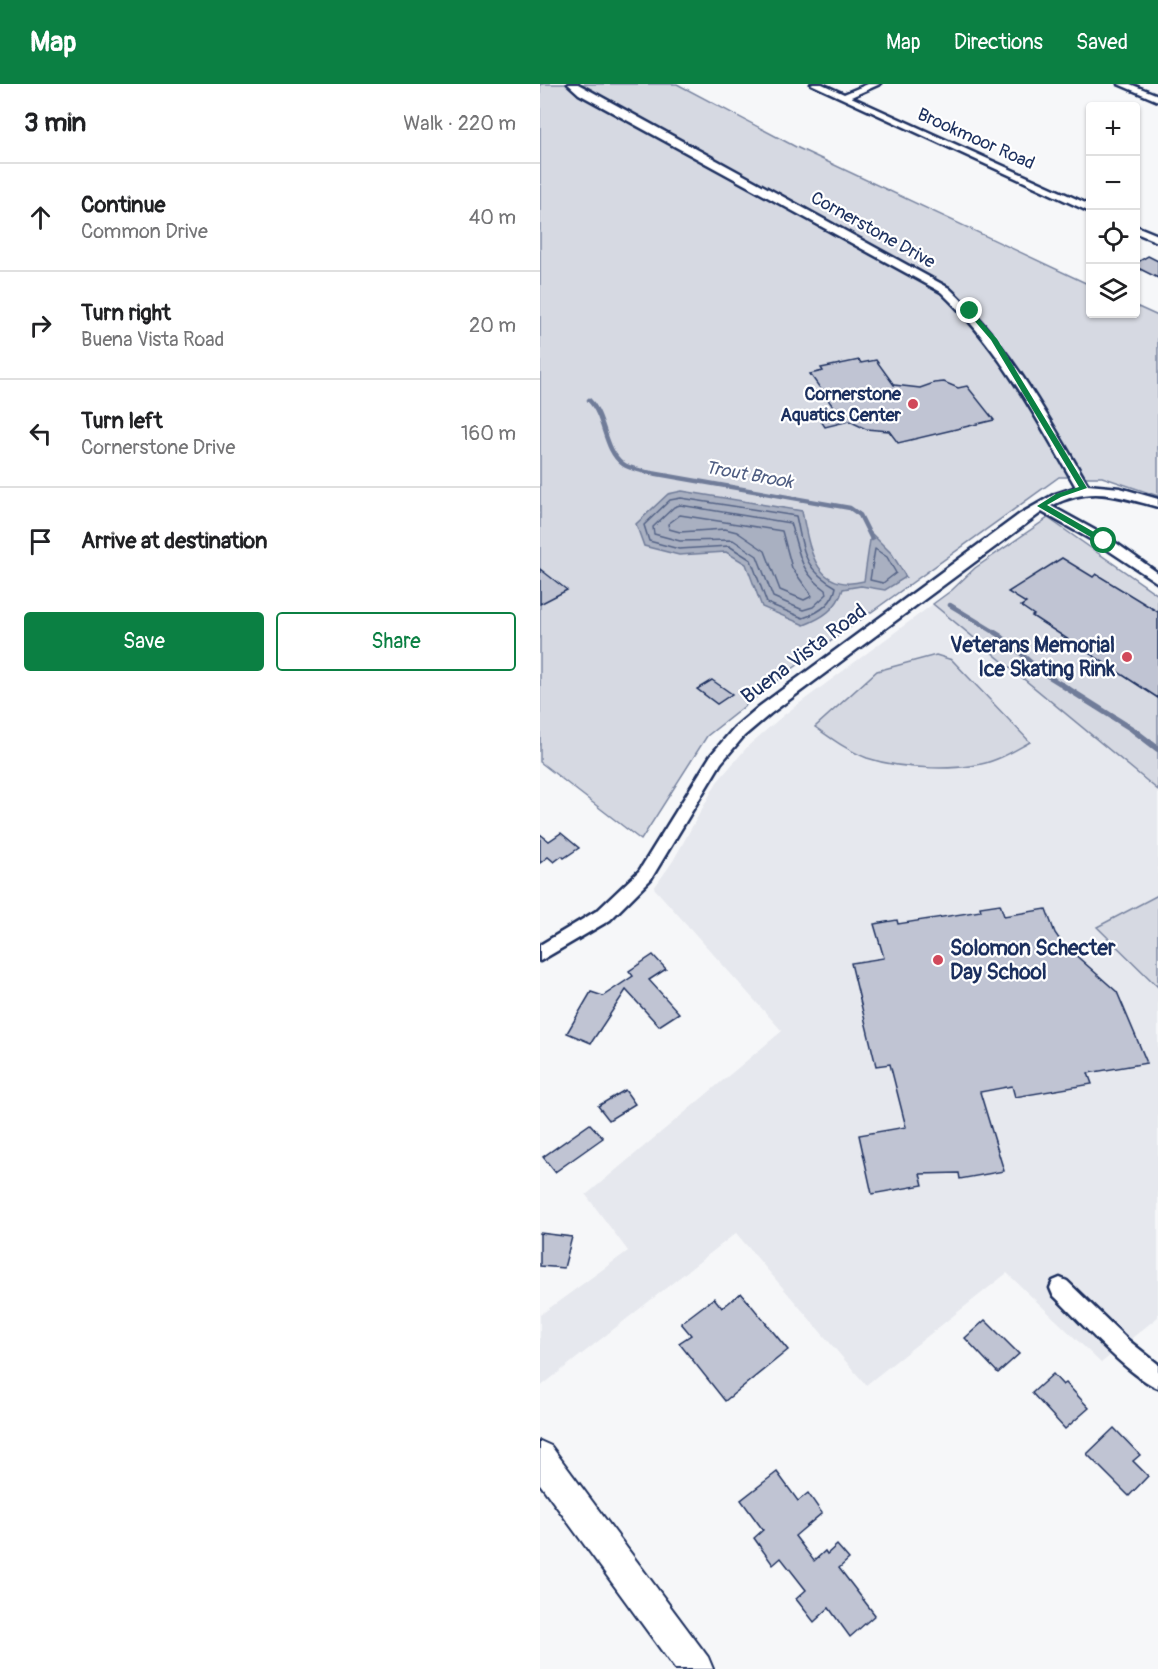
<!DOCTYPE html>
<meta charset="utf-8">
<style>
:root{--surface:#fff;--page:#f6f6f6;--text:#202124;--muted:#757577;--line:#e0e0e0;--accent:#0b8043}
body{margin:0;font-family:Pangolin,sans-serif;background:var(--page);color:var(--text)}
.controls{position:absolute;right:18px;top:18px;display:grid;overflow:hidden;border-radius:6px;box-shadow:0 2px 4px #0004}
.controls button{width:54px;height:54px;display:grid;place-items:center;padding:0;border:0;border-bottom:2px solid var(--line);background:var(--surface);color:var(--text);font:30px sans-serif}
.stop{position:absolute;width:18px;height:18px;margin:-14px;border:4px solid #0b8043;border-radius:50%;background:#fff}
.stop.end{background:#0b8043;border-color:#fff;box-shadow:0 2px 6px #0008}
.list{margin:0;padding:0;list-style:none}
h2{display:flex;justify-content:space-between;align-items:center;height:78px;margin:0;padding:0 24px;font-size:26px}
h2 small{font-size:20px;font-weight:400;color:var(--muted)}
.list li{display:grid;grid-template-columns:39px 1fr auto;gap:18px;align-items:center;box-sizing:border-box;height:108px;padding:0 24px;border-top:2px solid var(--line)}
.list b{display:block;font-size:22px;white-space:nowrap}
.list p{margin:0;font-size:20px;white-space:nowrap;color:var(--muted)}
.list em{font-size:20px;font-style:normal;color:var(--muted)}
.actions{display:flex;gap:12px;padding:18px 24px}
.actions a{flex:1;padding:14px 0;border:2px solid var(--accent);border-radius:6px;text-align:center;font-size:21px;color:var(--accent)}
.actions .main{background:var(--accent);color:#fff}
.icon{flex:none;width:33px;height:33px;fill:none;stroke:currentColor;stroke-width:2;stroke-linecap:round;stroke-linejoin:round}
.map{position:relative;flex:none;width:618px;height:1585px;overflow:hidden}
header{display:flex;align-items:center;gap:36px;box-sizing:border-box;height:84px;padding:0 30px;background:var(--accent);color:#fff}
header strong{font-size:28px}
nav{display:flex;gap:33px;margin-inline-start:auto;font-size:21px}
main{display:flex}
aside{flex:1;background:var(--surface)}
.map>svg:first-child{display:block}
</style>
<header>
<strong>Map</strong>
<nav><a>Map</a><a>Directions</a><a>Saved</a></nav>
</header>
<main>
<aside>
<h2>3 min<small>Walk · 220 m</small></h2>
<ul class="list">
<li><svg class="icon" aria-label="ahead" viewBox="0 0 24 24"><path d="M12 20V5M6 11l6-6 6 6"/></svg><div><b>Continue</b><p>Common Drive</p></div><em>40 m</em></li>
<li><svg class="icon" aria-label="right" viewBox="0 0 24 24"><path d="M7 20v-9h11M14 6l5 5-5 5"/></svg><div><b>Turn right</b><p>Buena Vista Road</p></div><em>20 m</em></li>
<li><svg class="icon" aria-label="left" viewBox="0 0 24 24"><path d="M17 20v-9H6M10 6l-5 5 5 5"/></svg><div><b>Turn left</b><p>Cornerstone Drive</p></div><em>160 m</em></li>
<li><svg class="icon" aria-label="arrive" viewBox="0 0 24 24"><path d="M6 21V4h12l-3 4 3 4H6"/></svg><div><b>Arrive at destination</b></div></li>
</ul>
<div class="actions"><a class="main">Save</a><a>Share</a></div>
</aside>
<div class="map">
<svg width="618" height="1585" viewBox="0 0 618 1585">
<rect width="100%" height="100%" fill="#f6f7f9"/>
<filter id="ink" filterUnits="userSpaceOnUse"><feTurbulence type="fractalNoise" baseFrequency=".0167" numOctaves="2"/><feDisplacementMap in="SourceGraphic" scale="12" xChannelSelector="R" yChannelSelector="G"/><feConvolveMatrix kernelMatrix="1 2 1 2 8 2 1 2 1" color-interpolation-filters="sRGB"/></filter>
<g filter="url(#ink)">
<path fill="#e6e8ee" d="M393,520L618,706V1233L561,1279L467,1189L326,1301L196,1149L0,1303V1231L88,1167L46,1111L242,947L114,804L133,777L177,698L209,661L245,630Z"/>
<g fill="#d6d9e2" stroke="#7884a0" stroke-width="1.5">
<path d="M0,0H137L256,63L550,201V230H596V222L618,232V412L562,393H519L248,588L167,652L101,756L0,678Z"/>
<path d="M508,434L618,511V706L393,520L412,506L435,484Z"/>
<path d="M396,571L412,576L490,658C479,664 468,671 457,675C424,689 360,685 327,674C308,667 291,654 275,643L337,587Z"/>
<path d="M618,811V903L557,843Z"/>
</g>
<path fill="#a9b0c1" stroke="#707c99" stroke-width="1.5" d="M142,407L262,427C269,462 274,510 324,497L331,449L352,470L366,493L345,506L321,502L303,505C297,525 282,534 264,541L222,523L206,480L186,468L139,471L104,462L96,440L128,410Z"/>
<g fill="none" stroke-linecap="round" stroke-linejoin="round">
<g stroke="#546386" stroke-width="1.5">
<path d="M141,414L256,432C264,467 262,484 296,503C293,520 278,529 263,534L227,519L211,476L189,462L139,465L109,457L104,441L130,416Z"/>
<path d="M140,421L250,439C260,468 258,487 286,506L287,510L273,523L263,526L233,513L217,472L193,456L140,457L114,450L113,443L134,423Z"/>
<path d="M140,431L242,447L252,484L272,512L264,516L240,506L225,467L197,448L185,445L140,448L129,445L128,440Z"/>
<path d="M335,465L347,473L356,489L343,499L330,496Z"/>
</g>
<g stroke="#707c99" stroke-width="4.5">
<path d="M49,316C66,333 63,365 83,380C88,384 99,386 106,388L310,424L320,431L332,455"/>
<path d="M410,521L461,552L503,589L524,602"/>
</g>
<path stroke="#707c99" stroke-width="6" d="M522,601L592,645L618,665"/>
</g>
<g fill="#c0c4d3" stroke="#1b2f5e" stroke-width="1.5">
<path d="M608,172L618,177V194L596,183V179Z"/>
<path d="M319,276L321,279L336,276L354,301L380,304L394,299L404,298L418,304L427,302L454,336L358,359L349,347L326,345L309,337L285,343L275,328L294,324L270,290L283,287L281,284Z"/>
<path d="M522,474L553,493L556,490L618,528V614L492,532L494,531L481,522L486,519L468,508Z"/>
<path d="M0,485L27,506L0,520Z"/>
<path d="M172,596L192,610L177,620L157,605Z"/>
<path d="M21,749L39,764L24,774L22,772L14,778L8,773L0,779V750L9,757Z"/>
<path d="M460,820L464,832L506,825L515,849L522,859L577,908L607,979L548,989L552,1000L475,1013L472,1002L440,1008L464,1087L420,1095L419,1089L380,1090L383,1101L332,1110L319,1051L366,1043L350,980L336,982L311,879L344,874L334,840L357,836L358,840L441,827L440,823Z"/>
<path d="M113,871L126,885L109,896L139,929L119,942L86,906L51,959L27,949L51,908L63,912L93,892L89,887Z"/>
<path d="M85,1006L95,1020L69,1036L58,1022Z"/>
<path d="M50,1040L63,1054L15,1088L3,1073Z"/>
<path d="M0,1149L32,1153L24,1184L0,1182Z"/>
<path d="M201,1209L248,1266L185,1317L139,1259L151,1251L141,1239L174,1214L182,1224Z"/>
<path d="M445,1236L479,1270L458,1289L425,1254Z"/>
<path d="M513,1290L523,1301L526,1299L549,1324L525,1345L492,1309Z"/>
<path d="M574,1344L600,1371L593,1377L608,1392L589,1412L547,1370Z"/>
<path d="M237,1388L258,1417L268,1409L282,1429L255,1452L274,1477L285,1467L287,1470L297,1461L309,1475L299,1484L335,1531L310,1553L289,1524L274,1538L256,1515L266,1506L241,1474L233,1481L214,1454L223,1446L201,1416Z"/>
</g>
<g fill="none" stroke-linecap="round" stroke-linejoin="round">
<defs>
<g id="minor">
<path d="M28,0H38L409,204C469,260 507,331 548,401L580,404L618,415V423C576,412 552,401 511,422L569,454L618,489V499L559,460L502,428L230,630L204,652L181,679L111,795L70,836L0,877V861L58,826L99,787L171,671L194,644L220,622L480,430L515,410L536,403C496,333 460,264 401,208L39,10Z"/>
<path d="M271,0H282L304,10L328,0H340L311,13L550,121V128Z"/>
<path d="M578,0H590L618,11V17Z"/>
<path d="M596,142L618,151V158L596,149Z"/>
<path d="M520,1194L527,1197L588,1256L618,1280V1304C588,1292 538,1235 513,1211L510,1204L513,1197Z"/>
</g>
<path id="secondary" d="M0,1357L11,1362L168,1573L173,1585H135L0,1400Z"/>
</defs>
<use href="#minor" stroke="#1b2f5e" stroke-width="5"/>
<use href="#secondary" stroke="#1b2f5e" stroke-width="4"/>
<use href="#minor" fill="#fff" fill-rule="evenodd"/>
<use href="#secondary" fill="#fff" fill-rule="evenodd"/>
</g>
</g>
<path fill="#0b8043" d="M430,225L457,255L547,404L521,413L507,421L566,455V459H561L497,422L516,410L539,403L451,256L426,227Z"/>
<g fill="#d1495b" stroke="#fff" stroke-width="2">
<circle cx="373" cy="320" r="6"/>
<circle cx="587" cy="573" r="6"/>
<circle cx="398" cy="876" r="6"/>
</g>
<g text-anchor="middle" dominant-baseline="central" stroke-width="4.5" stroke-linejoin="round" paint-order="stroke">
<g font-size="18" fill="#1b2f5e" stroke="#fff">
<text transform="translate(436 55) rotate(24)">Brookmoor Road</text>
<text transform="translate(333 146) rotate(29)">Cornerstone Drive</text>
</g>
<g font-size="18" font-weight="bold" fill="#1b2f5e" stroke="#fff" text-anchor="end">
<text x="361" y="310">Cornerstone<tspan x="361" dy="21">Aquatics Center</tspan></text>
</g>
<g font-size="18" font-style="italic" fill="#4d5c81" stroke="#fff">
<text transform="translate(209 391) rotate(10)">Trout Brook</text>
</g>
<g font-size="21" font-weight="bold" fill="#1b2f5e" stroke="#fff" text-anchor="end">
<text x="575" y="561">Veterans Memorial<tspan x="575" dy="24">Ice Skating Rink</tspan></text>
<text x="410" y="864" text-anchor="start">Solomon Schecter<tspan x="410" dy="24">Day School</tspan></text>
</g>
<g font-size="21" fill="#1b2f5e" stroke="#fff">
<text transform="translate(264 570) rotate(-37)">Buena Vista Road</text>
</g>
</g>
</svg>
<div class="controls">
<button>+</button>
<button>−</button>
<button><svg class="icon" aria-label="locate" viewBox="0 0 24 24"><circle cx="12" cy="12" r="6"/><path d="M12 2v4M12 18v4M2 12h4M18 12h4"/></svg></button>
<button><svg class="icon" aria-label="layers" viewBox="0 0 24 24"><path d="M12 4l9 5-9 5-9-5zM3 14l9 5 9-5"/></svg></button>
</div>
<div class="stop" style="left:564px;top:457px"></div>
<div class="stop end" style="left:430px;top:227px"></div>
</div>
</main>
